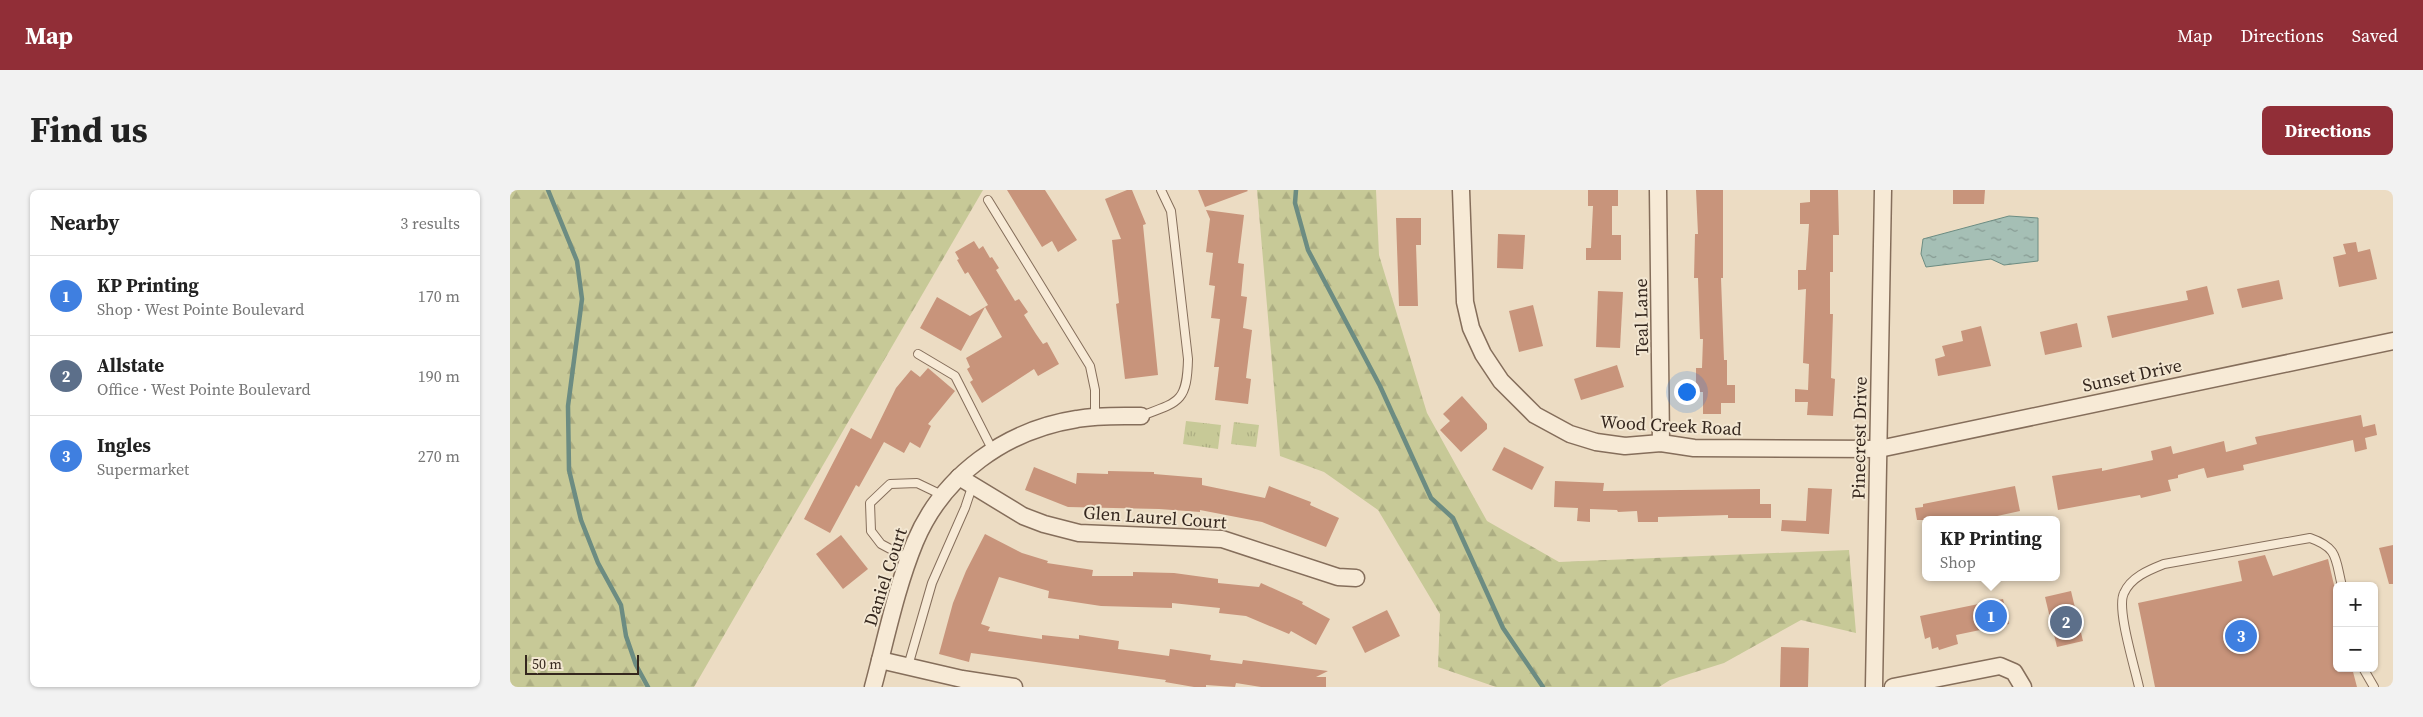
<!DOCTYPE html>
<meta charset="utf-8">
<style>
:root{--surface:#fff;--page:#f2f2f2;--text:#222;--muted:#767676;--line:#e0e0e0;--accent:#912e37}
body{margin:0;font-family:"Source Serif 4",serif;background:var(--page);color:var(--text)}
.controls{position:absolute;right:15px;bottom:15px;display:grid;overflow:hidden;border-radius:8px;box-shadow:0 1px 4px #0004}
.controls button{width:45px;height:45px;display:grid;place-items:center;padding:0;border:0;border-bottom:1px solid var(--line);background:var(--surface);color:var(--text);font:25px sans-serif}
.scale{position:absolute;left:15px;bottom:12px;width:114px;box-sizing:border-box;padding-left:5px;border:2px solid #35271e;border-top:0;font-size:14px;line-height:18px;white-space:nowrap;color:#35271e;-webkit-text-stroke:4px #f3e7d2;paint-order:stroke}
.you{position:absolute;left:1176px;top:201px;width:18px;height:18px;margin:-12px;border:4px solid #fff;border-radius:50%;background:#1a73e8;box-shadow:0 0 0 8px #1a73e833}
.badge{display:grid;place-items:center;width:32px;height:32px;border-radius:50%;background:var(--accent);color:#fff;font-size:16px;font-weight:700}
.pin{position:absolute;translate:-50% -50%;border:2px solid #fff;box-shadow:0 1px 5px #0006}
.popup{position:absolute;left:1412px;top:326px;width:138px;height:65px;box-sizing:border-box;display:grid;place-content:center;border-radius:8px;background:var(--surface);filter:drop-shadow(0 1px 4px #0005);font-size:16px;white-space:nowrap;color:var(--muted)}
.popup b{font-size:19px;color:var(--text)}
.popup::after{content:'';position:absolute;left:50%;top:100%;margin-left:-10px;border:10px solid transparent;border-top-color:var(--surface)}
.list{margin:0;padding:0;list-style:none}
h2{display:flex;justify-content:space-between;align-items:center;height:65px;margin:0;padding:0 20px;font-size:21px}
h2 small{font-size:16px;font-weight:400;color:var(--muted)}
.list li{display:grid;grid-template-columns:32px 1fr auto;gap:15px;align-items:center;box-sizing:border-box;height:80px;padding:0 20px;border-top:1px solid var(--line)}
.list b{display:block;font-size:19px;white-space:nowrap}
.list p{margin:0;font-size:16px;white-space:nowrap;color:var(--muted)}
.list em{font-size:16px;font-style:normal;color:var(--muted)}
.map{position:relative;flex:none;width:1883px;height:497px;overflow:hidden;border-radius:8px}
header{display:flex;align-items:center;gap:30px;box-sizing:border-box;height:70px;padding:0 25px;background:var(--accent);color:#fff}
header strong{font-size:24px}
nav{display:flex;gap:28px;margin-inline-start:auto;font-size:18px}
.intro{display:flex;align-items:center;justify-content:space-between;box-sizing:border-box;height:120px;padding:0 30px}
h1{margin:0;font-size:35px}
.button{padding:12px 22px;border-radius:8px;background:var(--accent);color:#fff;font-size:18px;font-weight:700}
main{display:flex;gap:30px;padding:0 30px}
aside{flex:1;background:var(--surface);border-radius:8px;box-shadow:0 1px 4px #0004}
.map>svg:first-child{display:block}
</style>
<header>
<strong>Map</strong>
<nav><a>Map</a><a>Directions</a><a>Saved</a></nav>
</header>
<div class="intro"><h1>Find us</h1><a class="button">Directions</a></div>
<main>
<aside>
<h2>Nearby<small>3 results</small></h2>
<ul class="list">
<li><span class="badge" style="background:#3f7fe0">1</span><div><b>KP Printing</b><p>Shop · West Pointe Boulevard</p></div><em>170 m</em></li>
<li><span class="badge" style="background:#5c6f8a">2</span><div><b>Allstate</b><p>Office · West Pointe Boulevard</p></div><em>190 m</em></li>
<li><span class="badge" style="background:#3f7fe0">3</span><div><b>Ingles</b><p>Supermarket</p></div><em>270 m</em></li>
</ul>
</aside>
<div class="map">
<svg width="1883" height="497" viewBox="0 0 1883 497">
<defs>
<pattern id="forest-firs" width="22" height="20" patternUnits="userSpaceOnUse" patternTransform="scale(1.25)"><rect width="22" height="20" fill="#c7c997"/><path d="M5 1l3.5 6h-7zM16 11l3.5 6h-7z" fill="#acad82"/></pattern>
<pattern id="park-tufts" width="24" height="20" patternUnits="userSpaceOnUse" patternTransform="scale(1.25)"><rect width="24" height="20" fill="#c7c997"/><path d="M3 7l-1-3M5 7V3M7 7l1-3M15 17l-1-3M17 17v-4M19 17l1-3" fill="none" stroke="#acad82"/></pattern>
<pattern id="water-ripples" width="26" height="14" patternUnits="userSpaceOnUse" patternTransform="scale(1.25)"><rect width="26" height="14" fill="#a5bfb5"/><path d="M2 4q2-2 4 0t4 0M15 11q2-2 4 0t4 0" fill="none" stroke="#879b93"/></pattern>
</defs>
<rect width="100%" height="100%" fill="#ecdcc3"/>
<g fill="url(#forest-firs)">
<path d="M0,0H473L184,497H0Z"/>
<path d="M747,0H866L869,65L917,223L977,331L1049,372L1339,360L1346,443L1291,430L1214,473L1160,490L1149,497H986L928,477L930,424L868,320L814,282L770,266Z"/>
</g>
<g fill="url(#park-tufts)">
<path d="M676,231L711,235L708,259L673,254Z"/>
<path d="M724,232L749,235L746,257L721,254Z"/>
</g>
<path fill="url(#water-ripples)" stroke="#6c8c82" d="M1499,26L1528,28V71L1494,75L1481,69L1416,77L1411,64L1413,49Z"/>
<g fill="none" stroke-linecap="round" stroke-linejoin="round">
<g stroke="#6c8c82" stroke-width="4.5">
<path d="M38,0L67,71L72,109L58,216L59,280L71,330L88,373L111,415L116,446L126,475L138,497"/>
<path d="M786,0L785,13L798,60L870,196L921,308L943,328L993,438L1033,497"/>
</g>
</g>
<g fill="#c8947b">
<path d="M497,0H535L567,50L548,62L542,51L532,57Z"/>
<path d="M617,0H622L636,34L633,35L648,185L615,189L606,114L609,113L602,50L611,49L595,9Z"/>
<path d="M688,0H737L738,1L695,17Z"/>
<path d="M1078,0H1108V16H1102V45H1111V70H1076V58H1081L1083,16H1078Z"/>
<path d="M1186,0H1213V88H1211L1214,170H1217V195H1225V213H1211V224H1193V202H1186V178H1192L1193,149H1190L1188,88H1184L1185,44H1188Z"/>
<path d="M1300,0H1328L1329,45H1323V82H1320V124H1323L1321,188L1325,189L1323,226L1297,225L1298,212H1285V199L1298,200L1299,174L1293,173L1296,99L1288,100V80H1296L1299,34H1290V13L1300,12Z"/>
<path d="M1443,0H1475L1474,14H1443Z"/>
<path d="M696,20L734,25L728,73L734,74L731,106L737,107L733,138L742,140L736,188L741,189L738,214L705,210L709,177H704L710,129L701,128L705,96L699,95L703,63L696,62L700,29Z"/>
<path d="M886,28H911V55H906L908,116H889Z"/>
<path d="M988,44L1015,45L1013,79L987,78Z"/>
<path d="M464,51L469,59L473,56L480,68L482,67L489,78L486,80L505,111L509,109L518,122L514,125L526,144L533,154L537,152L549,174L528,186L524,179L472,213L460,192L463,190L457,179L460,177L456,168L492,147L475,117L451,161L410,138L427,107L460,126L478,115L458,82L455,84L447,70L449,69L445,62Z"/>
<path d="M1846,52L1848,62L1860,59L1867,89L1829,97L1823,67L1836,64L1833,54Z"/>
<path d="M1769,90L1773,109L1732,118L1727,99Z"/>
<path d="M1697,96L1704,124L1602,148L1597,126L1678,110L1676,101Z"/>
<path d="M1088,101L1113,102L1110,158L1086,157Z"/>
<path d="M1023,115L1033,156L1009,162L999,121Z"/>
<path d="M1567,133L1572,157L1535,165L1530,142Z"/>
<path d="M1471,136L1481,176L1428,186L1425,169L1435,166L1432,156L1453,151L1451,141Z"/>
<path d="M1107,175L1114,197L1071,210L1064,189Z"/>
<path d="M418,178L445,201L418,234L421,236L410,258L400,252L394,263L374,252L349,297L346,295L320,343L294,329L341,238L361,249L386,198L401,180L410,187Z"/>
<path d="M952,206L977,234V239L951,262L930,240L940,231L933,224Z"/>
<path d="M1851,225L1853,237L1865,234L1867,245L1855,248L1857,259L1845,262L1843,250L1733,275L1734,280L1697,288L1694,278L1668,285V288L1658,290L1661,301L1631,308L1630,305L1548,320L1542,286L1592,278V281L1643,270L1641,261L1661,256L1663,264L1714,251L1716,262L1747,254L1745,247Z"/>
<path d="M994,257L1034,277L1022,300L982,280Z"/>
<path d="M524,277L566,294L567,283L598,284V281L644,282V284L692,288V295L755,308L759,296L801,312L800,315L829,328L816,357L752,332L690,320V322L649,319L558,317L515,300Z"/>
<path d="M1045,291L1094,293L1093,301L1250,299V314H1261V328H1218V325L1148,327V332H1128L1127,321L1108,322L1107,320L1080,319V332L1067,331L1068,318L1044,317Z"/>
<path d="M1505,296L1510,321L1469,330H1407L1405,318L1413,317V314Z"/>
<path d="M1298,298L1322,299L1319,344L1271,341L1272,330L1296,331Z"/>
<path d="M475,344L512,363L538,371L537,373L583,380L582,386H623V382L664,383L708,389V393L749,397L751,393L793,412L792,414L820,429L806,455L781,441L779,444L736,426L709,423L710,418L662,413V418L591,416L538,408L539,401L489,387L471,434L480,437L478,441L532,449V445L569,449V445L609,451L608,459L659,466L660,459L701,465L700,470L732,474L733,470L818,481L806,487H816V497H751L726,493L725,497L696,495V497H684L655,492L656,490L461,463L459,472L429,464L443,413L456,381Z"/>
<path d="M331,345L358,379L333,399L306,364Z"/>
<path d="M1883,355V394H1879L1869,358Z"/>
<path d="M1755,365L1763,386L1818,369L1827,408V478H1842L1847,497H1645L1628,413L1732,391L1728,371Z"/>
<path d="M1561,401L1573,451L1547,457L1535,407Z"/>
<path d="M1493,409L1499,434L1446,445L1448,454L1429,460L1428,457L1422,459L1420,447L1415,449L1410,426Z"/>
<path d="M877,420L890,446L855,463L842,437Z"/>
<path d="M1271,457L1299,458L1298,497H1270Z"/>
</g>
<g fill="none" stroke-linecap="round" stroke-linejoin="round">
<defs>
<g id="service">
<path d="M478,10L580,176L585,200V226"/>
<path d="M408,164L445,186L483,261"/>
<path d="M631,226C669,212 677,212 678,169L661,21L651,0"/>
<path d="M399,369L371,354L361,341L360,313L380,294L407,293L432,305"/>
<path d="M398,476L422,393L455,318L463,294"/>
<path d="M1853,478L1864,497"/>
<path d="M1629,497C1625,478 1606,418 1614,403C1621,387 1639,380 1654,374L1800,348C1829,358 1825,369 1832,396"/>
</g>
<g id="minor">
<path d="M951,0L955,112L961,138L973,164L991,191L1025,225L1060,244L1086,252L1115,256L1151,253L1184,258L1369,259L1883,151"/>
<path d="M1148,0L1151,253"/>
<path d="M449,287L513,326L534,334L569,343L712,349L828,387L846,388"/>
<path d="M370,470L452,489L504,497"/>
<path d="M363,497C376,449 386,398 405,352C433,285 496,240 567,229C588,225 609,226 631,226"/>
<path d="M1364,497L1373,0"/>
<path d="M1383,497L1490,476L1504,482L1513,497"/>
</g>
</defs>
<use href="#service" stroke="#856e5b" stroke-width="10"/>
<use href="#minor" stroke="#856e5b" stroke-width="19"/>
<use href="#service" stroke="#f7ead6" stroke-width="8"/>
<use href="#minor" stroke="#f7ead6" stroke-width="16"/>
</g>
<g text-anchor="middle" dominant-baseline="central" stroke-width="4" stroke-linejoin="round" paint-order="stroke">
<g font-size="18" fill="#35271e" stroke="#f3e7d2">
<text transform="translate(1131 127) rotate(-91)">Teal Lane</text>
<text transform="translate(1622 185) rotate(-12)">Sunset Drive</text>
<text transform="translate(1161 235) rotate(3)">Wood Creek Road</text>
<text transform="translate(1349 248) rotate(-89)">Pinecrest Drive</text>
<text transform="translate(645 327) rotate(4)">Glen Laurel Court</text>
<text transform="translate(375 387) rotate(-72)">Daniel Court</text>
</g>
</g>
</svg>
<div class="controls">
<button>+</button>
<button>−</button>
</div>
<div class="scale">50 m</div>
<div class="you"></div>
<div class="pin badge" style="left:1481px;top:426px;background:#3f7fe0">1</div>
<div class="popup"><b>KP Printing</b>Shop</div>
<div class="pin badge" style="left:1556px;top:432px;background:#5c6f8a">2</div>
<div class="pin badge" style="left:1731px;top:446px;background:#3f7fe0">3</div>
</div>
</main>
